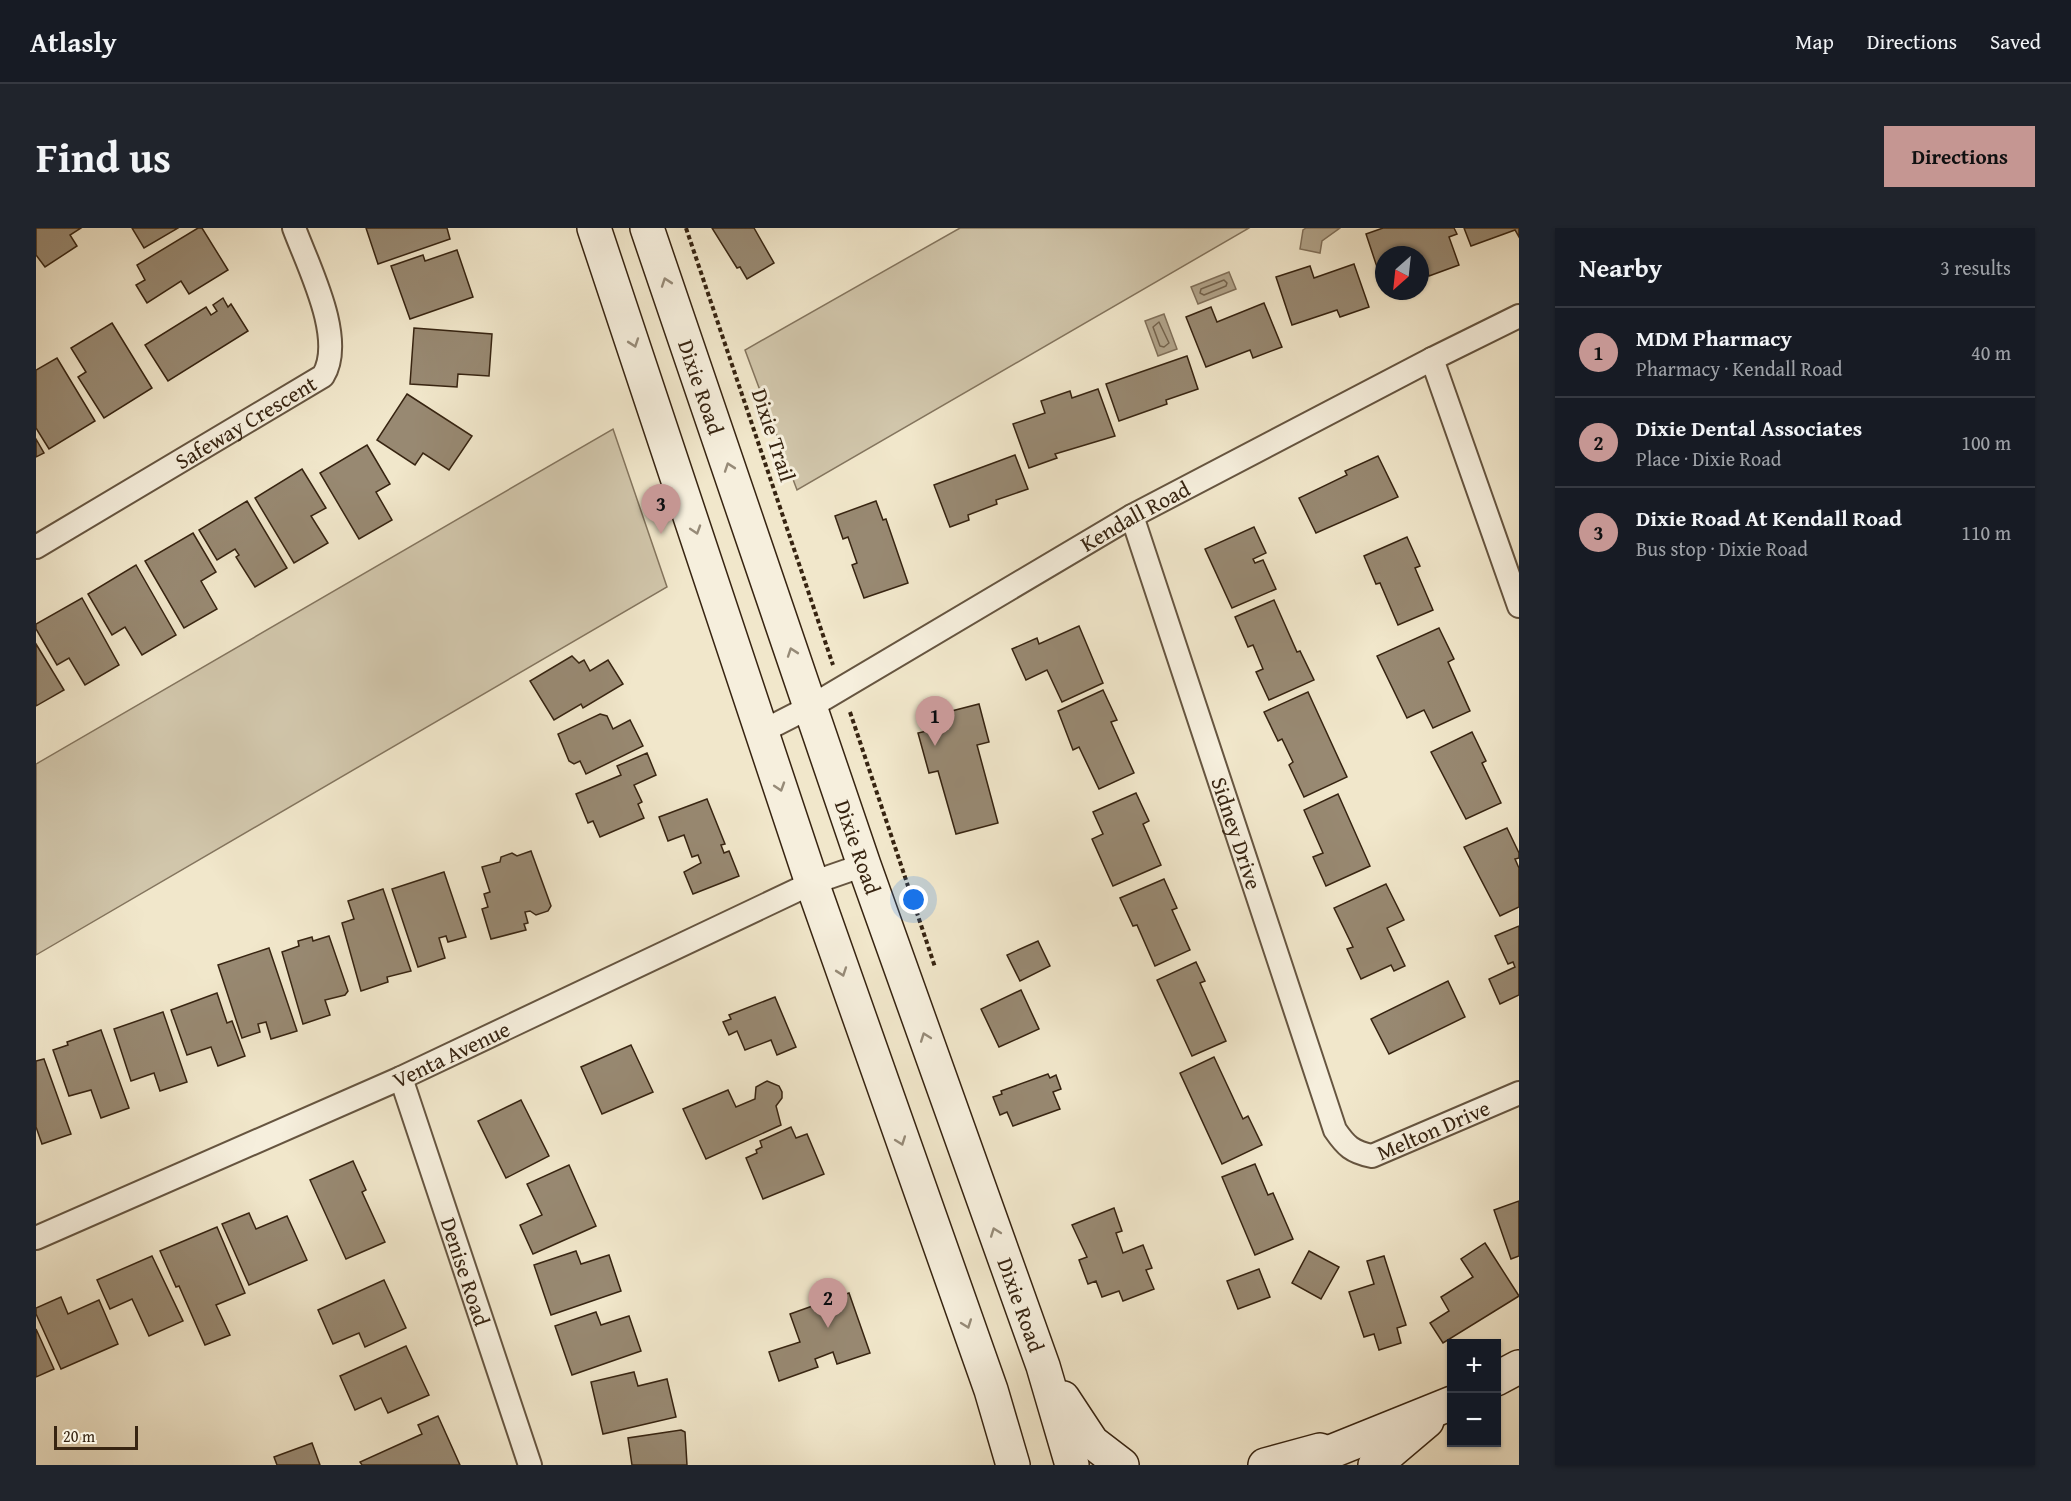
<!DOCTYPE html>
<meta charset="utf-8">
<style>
:root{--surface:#171b24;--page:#20242c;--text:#f1f3f6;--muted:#9ea1a6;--line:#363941;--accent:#c59692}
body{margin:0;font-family:"Gentium Book Plus",serif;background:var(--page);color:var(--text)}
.controls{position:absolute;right:18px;bottom:18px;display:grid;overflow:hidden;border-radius:0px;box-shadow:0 2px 4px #0004}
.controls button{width:54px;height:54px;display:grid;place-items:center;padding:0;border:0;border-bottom:2px solid var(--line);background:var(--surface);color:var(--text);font:30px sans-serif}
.compass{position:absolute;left:1339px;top:18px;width:54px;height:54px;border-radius:50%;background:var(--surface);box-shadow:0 2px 4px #0004;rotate:207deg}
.scale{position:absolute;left:18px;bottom:15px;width:84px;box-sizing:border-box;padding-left:6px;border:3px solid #372411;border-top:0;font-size:16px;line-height:21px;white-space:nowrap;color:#372411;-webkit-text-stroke:4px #f6efdd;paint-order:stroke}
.you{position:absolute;left:878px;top:672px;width:21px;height:21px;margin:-15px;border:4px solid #fff;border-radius:50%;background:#1a73e8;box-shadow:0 0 0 9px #1a73e833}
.badge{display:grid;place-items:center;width:39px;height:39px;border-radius:50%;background:var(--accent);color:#111;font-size:20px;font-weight:700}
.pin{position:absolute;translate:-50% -50px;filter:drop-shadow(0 2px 3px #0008)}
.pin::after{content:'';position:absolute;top:32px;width:21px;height:18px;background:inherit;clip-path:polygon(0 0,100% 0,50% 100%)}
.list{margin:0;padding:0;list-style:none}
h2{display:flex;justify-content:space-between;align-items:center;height:78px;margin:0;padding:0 24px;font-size:26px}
h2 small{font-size:20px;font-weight:400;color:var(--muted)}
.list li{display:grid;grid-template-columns:39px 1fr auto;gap:18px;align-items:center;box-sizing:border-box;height:90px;padding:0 24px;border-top:2px solid var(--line)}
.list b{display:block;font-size:22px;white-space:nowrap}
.list p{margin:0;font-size:20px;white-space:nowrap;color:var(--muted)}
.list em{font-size:20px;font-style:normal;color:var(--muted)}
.map{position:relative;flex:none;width:1483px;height:1237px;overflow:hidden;border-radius:0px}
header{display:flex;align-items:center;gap:36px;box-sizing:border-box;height:84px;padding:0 30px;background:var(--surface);border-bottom:2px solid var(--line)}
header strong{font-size:28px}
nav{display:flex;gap:33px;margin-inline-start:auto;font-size:21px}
.intro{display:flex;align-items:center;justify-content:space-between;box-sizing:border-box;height:144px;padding:0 36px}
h1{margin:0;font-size:42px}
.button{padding:15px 27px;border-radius:0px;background:var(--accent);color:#111;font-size:21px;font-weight:700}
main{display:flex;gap:36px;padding:0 36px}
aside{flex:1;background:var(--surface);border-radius:0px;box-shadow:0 2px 4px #0004}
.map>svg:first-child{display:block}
</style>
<header>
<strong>Atlasly</strong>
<nav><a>Map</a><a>Directions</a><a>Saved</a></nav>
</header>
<div class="intro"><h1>Find us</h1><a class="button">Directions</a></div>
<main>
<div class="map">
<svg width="1483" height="1237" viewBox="0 0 1483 1237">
<rect width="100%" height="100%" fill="#f1e7cb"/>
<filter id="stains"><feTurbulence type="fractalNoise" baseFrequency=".00333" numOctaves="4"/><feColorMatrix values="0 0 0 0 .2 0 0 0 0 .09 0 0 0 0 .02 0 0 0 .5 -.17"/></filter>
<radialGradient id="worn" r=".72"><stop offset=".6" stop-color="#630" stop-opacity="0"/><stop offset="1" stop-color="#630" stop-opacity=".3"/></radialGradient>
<g fill="#d1c6ab" stroke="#84755e" stroke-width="1.5">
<path d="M924,0H1213L761,262L709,122Z"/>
<path d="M577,201L631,359L0,727V536Z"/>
</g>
<g fill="#b2a58c" stroke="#81715b" stroke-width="1.5">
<path d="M1270,0H1304L1286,13L1284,25L1264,21L1267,2Z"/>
<path d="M1193,44L1200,61L1162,76L1155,59Z"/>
<path d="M1128,86L1141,121L1122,128L1109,93Z"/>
</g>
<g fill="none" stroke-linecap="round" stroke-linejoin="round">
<g stroke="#74644e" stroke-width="1.5">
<path d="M1188,52L1191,55L1190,58L1168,67L1164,65L1165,61Z"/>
<path d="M1123,94L1133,115L1128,119L1124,118L1117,99Z"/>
</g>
</g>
<g fill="#988972" stroke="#372411" stroke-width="1.5">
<path d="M0,0H45L34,7L41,18L9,39L0,27Z"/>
<path d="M96,0H142L108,20Z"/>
<path d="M162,0H166L192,42L153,66L145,53L111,75L100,57L109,52L101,37Z"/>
<path d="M330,0H411L414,11L342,36Z"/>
<path d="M676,0H718L738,35L711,51L704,39L701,40Z"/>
<path d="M1347,0H1418L1421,6L1413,9L1423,37L1393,48L1390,39L1384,41V27H1348L1346,54L1330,6Z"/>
<path d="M1428,0H1483V9L1479,2L1435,18Z"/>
<path d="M421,22L437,69L374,91L355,38L387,27L389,33Z"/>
<path d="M1318,36L1333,79L1304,89L1301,82L1256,97L1240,49L1274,38L1278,50Z"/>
<path d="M187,70L192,79L195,76L212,103L132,153L109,117L170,79L175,87L181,83L177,77Z"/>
<path d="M1228,75L1246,119L1217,130L1214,122L1170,139L1150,89L1175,79L1181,94Z"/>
<path d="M76,95L116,160L68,190L42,149L50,144L35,120Z"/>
<path d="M378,100L456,106L453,148L422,146L421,159L374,156Z"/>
<path d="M1151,128L1162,161L1130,172L1131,176L1083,193L1070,156Z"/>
<path d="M21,130L59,193L13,221L0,200V142Z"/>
<path d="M1062,161L1079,208L1019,226L1021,230L993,240L977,196L1009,185L1005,173L1034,163L1036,170Z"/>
<path d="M371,166L436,208L413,242L387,225L379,237L341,212Z"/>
<path d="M0,211L8,225L0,229Z"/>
<path d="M331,217L354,256L340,264L356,292L323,311L284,245Z"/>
<path d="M979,227L992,261L960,272L961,276L932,287L933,292L914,299L898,257Z"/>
<path d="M1342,228L1362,269L1280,305L1263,270L1311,247L1309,243Z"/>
<path d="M266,241L290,280L275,288L292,315L258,335L219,270Z"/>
<path d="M211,273L251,340L219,359L200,329L203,327L199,321L181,332L163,302Z"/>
<path d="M840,273L847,292L850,291L872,355L828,370L816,337L821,335L812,309L807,311L799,288Z"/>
<path d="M1218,299L1230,325L1217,331L1219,335L1227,332L1240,361L1196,380L1169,321Z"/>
<path d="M157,305L180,344L165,353L181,381L148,400L109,333Z"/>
<path d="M1371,309L1384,338L1379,340L1397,382L1362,397L1344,355L1340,356L1328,328Z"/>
<path d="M100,337L140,407L106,427L89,399L76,407L52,366Z"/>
<path d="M46,370L83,437L49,457L33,430L21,437L0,401V396Z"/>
<path d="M1238,372L1261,424L1264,423L1278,452L1233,472L1220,444L1227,441L1217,417L1212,419L1199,389Z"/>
<path d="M1043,398L1067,455L1026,474L1011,442L990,452L976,421L1001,410L1003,416Z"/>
<path d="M1403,400L1418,431L1412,434L1434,483L1397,500L1388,482L1371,490L1341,428Z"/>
<path d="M0,416L28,462L0,478Z"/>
<path d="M536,428L543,435L548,432L554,443L572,432L587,456L547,480L545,476L518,492L494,453Z"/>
<path d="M1067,462L1081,492L1075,494L1098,545L1063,561L1043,519L1037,522L1022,483Z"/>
<path d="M1272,464L1311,549L1268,569L1253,537L1257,534L1246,511L1242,513L1228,484Z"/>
<path d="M943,476L953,514L941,517L962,595L920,606L902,543L893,545L882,505L891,503L888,490Z"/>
<path d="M564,486L571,488L577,501L594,492L607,518L550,546L544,533L538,536L533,533L522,506Z"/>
<path d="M1436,504L1450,533L1446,535L1465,575L1430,591L1395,524Z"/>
<path d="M611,525L620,547L598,557L606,574L602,576L608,590L564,609L557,593L552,595L540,566L585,547L581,538Z"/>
<path d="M1100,565L1113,593L1107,596L1125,637L1077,658L1056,611L1067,606L1057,584Z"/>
<path d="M1302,566L1334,638L1290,658L1277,629L1287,625L1268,582Z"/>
<path d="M671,571L689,616L685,617L688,625L693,623L703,648L657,666L648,644L665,635L662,627L656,629L648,607L632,613L623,589Z"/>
<path d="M1471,600L1483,625V630L1479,631L1483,640V679L1464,688L1428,619Z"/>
<path d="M495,623L515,678L512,683L500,687L494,683L489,684L492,695L488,696L490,702L455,711L446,681L452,679L448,666L454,664L446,639L464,634L465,629L476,625L481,628Z"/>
<path d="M408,644L430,709L412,714L410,708L403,710L409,730L382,739L356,661Z"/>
<path d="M1128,651L1141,680L1136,682L1154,722L1119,738L1101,697L1097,698L1084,670Z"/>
<path d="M1350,656L1368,692L1351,700L1369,738L1358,743L1355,737L1325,751L1311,721L1317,719L1298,680Z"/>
<path d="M347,661L375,743L351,749L352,754L325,763L306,695L318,691L312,673Z"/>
<path d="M1483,698V767L1464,776L1453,751L1479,739L1477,734L1472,736L1459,708Z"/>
<path d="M293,708L312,763L309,767L289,772L294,787L267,796L246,724L263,718L262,713L276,709L277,713Z"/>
<path d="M1002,713L1014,738L984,753L971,727Z"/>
<path d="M233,720L261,803L235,811L230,794L222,796L224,804L206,810L182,737Z"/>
<path d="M1160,734L1169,753L1164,755L1190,813L1156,828L1121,752Z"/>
<path d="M1412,753L1429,789L1353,826L1335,791Z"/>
<path d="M985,762L1003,801L963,819L945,781Z"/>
<path d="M181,765L191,795L196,793L209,828L182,838L175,819L151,827L135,782Z"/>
<path d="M739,769L760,819L741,827L735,812L709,822L701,803L693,807L687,794L695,791L693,787Z"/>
<path d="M127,784L151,854L124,863L118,845L95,853L78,801Z"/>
<path d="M65,802L93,880L65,890L55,862L33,868L17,822L32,817L31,814Z"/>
<path d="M595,817L617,864L566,886L545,839Z"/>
<path d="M1178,829L1207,891L1212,888L1226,917L1186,936L1144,845Z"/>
<path d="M8,831L35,906L6,916L0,899V833Z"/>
<path d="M1012,846L1014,850L1020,847L1025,861L1017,864L1024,881L977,898L971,884L964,887L957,869L966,866L965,863Z"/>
<path d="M731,853L743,858L746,864V870L740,878L745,897L670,931L647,881L692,862L700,879L719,871L720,859Z"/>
<path d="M485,872L513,928L470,950L442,893Z"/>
<path d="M755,899L760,910L771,906L788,946L727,971L710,930L721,925L720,922L726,919L724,913Z"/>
<path d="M317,933L330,962L326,964L349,1014L310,1031L274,952Z"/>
<path d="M1219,936L1232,967L1237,965L1257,1011L1219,1027L1186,949Z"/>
<path d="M533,937L560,998L497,1026L484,997L506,987L491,956Z"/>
<path d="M1483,973V1028L1475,1031L1458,982Z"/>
<path d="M1078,980L1086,1003L1080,1005L1087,1025L1107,1017L1116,1040L1110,1042L1118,1061L1087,1073L1083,1063L1066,1069L1060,1053L1052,1056L1043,1032L1051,1029L1036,997Z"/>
<path d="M213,985L220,1001L251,988L271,1032L213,1057L186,996Z"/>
<path d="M181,999L209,1065L180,1077L194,1107L169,1117L143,1058L140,1059L124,1023Z"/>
<path d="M1449,1015L1483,1068L1407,1115L1394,1095L1413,1083L1405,1069L1437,1049L1425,1031Z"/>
<path d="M540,1023L545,1036L573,1027L585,1063L515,1087L498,1037Z"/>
<path d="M1273,1023L1303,1039L1285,1071L1256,1055Z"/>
<path d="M116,1028L147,1093L113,1108L96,1071L74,1081L61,1052Z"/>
<path d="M1348,1028L1370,1097L1361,1100L1365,1115L1343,1122L1338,1106L1328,1109L1313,1064L1338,1056L1331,1033Z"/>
<path d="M1223,1041L1234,1069L1202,1081L1191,1053Z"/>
<path d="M348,1052L370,1100L329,1119L323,1105L297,1116L282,1082Z"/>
<path d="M813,1065L834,1125L801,1136L797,1124L779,1131L782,1139L743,1153L733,1124L764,1114L754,1086Z"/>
<path d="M25,1069L32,1086L63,1072L82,1116L25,1141L0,1086V1080Z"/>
<path d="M560,1084L565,1097L593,1088L605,1123L536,1147L519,1098Z"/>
<path d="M0,1101L18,1141L0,1149Z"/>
<path d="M370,1118L393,1167L352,1185L345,1170L319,1182L304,1148Z"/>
<path d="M598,1144L602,1158L631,1151L640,1189L567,1206L555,1154Z"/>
<path d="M402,1188L424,1237H326L324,1234L386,1206L382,1197Z"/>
<path d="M645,1202L649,1204L651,1237H596L592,1210Z"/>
<path d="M276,1215L284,1237H241L238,1229Z"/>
</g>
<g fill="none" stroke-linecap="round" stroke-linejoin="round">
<defs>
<g id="minor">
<path d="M1396,131L1483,378"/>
<path id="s1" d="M1096,288L1299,902C1310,918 1316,924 1336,928L1483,865"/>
<path id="s2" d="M0,319L287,148C310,111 272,38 258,0"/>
<path id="s3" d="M725,504L774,479L1096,288L1396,131L1483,88"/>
<path id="s4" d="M365,850L494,1237"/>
<path id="s5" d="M0,1010L365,850L776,655L828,637"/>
</g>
<g id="secondary">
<path d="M558,0L776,655L955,1162L977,1237"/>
<path id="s6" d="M611,0L828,637L1007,1138L1036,1237"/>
<path d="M1460,1151L1483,1139"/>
<path d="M1027,1170L1056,1214L1086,1237"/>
<path d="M1229,1237L1284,1222"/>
<path d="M1262,1237L1416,1175"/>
<path d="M1339,1237L1391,1193"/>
</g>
</defs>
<use href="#minor" stroke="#665540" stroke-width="26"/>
<use href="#secondary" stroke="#372411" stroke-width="36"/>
<g stroke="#372411" stroke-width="4" stroke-dasharray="4.5 3" stroke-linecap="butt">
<path d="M650,0L797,437"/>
<path d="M814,484L899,739"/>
</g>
<use href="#minor" stroke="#f6efdd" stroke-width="22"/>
<use href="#secondary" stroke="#f6efdd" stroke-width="33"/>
</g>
<defs><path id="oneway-chevron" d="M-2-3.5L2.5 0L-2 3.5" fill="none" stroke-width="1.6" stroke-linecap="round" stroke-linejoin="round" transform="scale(1.5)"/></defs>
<g stroke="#968a77">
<use href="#oneway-chevron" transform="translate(630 54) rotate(-109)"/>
<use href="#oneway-chevron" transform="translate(598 115) rotate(71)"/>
<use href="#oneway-chevron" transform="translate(693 239) rotate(-109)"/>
<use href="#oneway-chevron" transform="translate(660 302) rotate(72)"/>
<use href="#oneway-chevron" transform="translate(756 424) rotate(-109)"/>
<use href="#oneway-chevron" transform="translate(744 559) rotate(72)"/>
<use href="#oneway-chevron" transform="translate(806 744) rotate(71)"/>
<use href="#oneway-chevron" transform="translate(889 809) rotate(-110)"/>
<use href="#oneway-chevron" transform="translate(865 913) rotate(70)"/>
<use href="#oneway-chevron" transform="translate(959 1004) rotate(-110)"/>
<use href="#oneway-chevron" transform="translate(931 1096) rotate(70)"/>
</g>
<g text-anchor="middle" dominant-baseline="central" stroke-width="6" stroke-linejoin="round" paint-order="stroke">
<g font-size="22" fill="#372411" stroke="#f6efdd">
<text stroke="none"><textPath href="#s6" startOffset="168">Dixie Road</textPath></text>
<text stroke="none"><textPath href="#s2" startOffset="244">Safeway Crescent</textPath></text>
<text transform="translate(738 207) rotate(72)">Dixie Trail</text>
<text stroke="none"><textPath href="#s3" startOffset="432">Kendall Road</textPath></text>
<text stroke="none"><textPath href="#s1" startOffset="334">Sidney Drive</textPath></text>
<text stroke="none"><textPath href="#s6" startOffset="654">Dixie Road</textPath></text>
<text stroke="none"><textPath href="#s5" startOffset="454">Venta Avenue</textPath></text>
<text stroke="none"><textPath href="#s1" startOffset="760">Melton Drive</textPath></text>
<text stroke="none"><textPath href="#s4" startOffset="204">Denise Road</textPath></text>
<text stroke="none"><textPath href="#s6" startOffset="1140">Dixie Road</textPath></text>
</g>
</g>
<rect width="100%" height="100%" filter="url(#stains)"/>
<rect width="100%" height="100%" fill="url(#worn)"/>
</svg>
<div class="controls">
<button>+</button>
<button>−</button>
</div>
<svg class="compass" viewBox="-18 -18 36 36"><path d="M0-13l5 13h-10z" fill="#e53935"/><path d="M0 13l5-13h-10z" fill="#9ea1a6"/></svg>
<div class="scale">20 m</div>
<div class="you"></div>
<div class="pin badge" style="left:899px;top:518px">1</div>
<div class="pin badge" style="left:792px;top:1100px">2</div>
<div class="pin badge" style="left:625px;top:306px">3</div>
</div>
<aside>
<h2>Nearby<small>3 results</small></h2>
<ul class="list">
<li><span class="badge">1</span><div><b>MDM Pharmacy</b><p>Pharmacy · Kendall Road</p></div><em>40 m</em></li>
<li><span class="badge">2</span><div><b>Dixie Dental Associates</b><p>Place · Dixie Road</p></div><em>100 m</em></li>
<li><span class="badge">3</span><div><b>Dixie Road At Kendall Road</b><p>Bus stop · Dixie Road</p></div><em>110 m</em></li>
</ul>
</aside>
</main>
